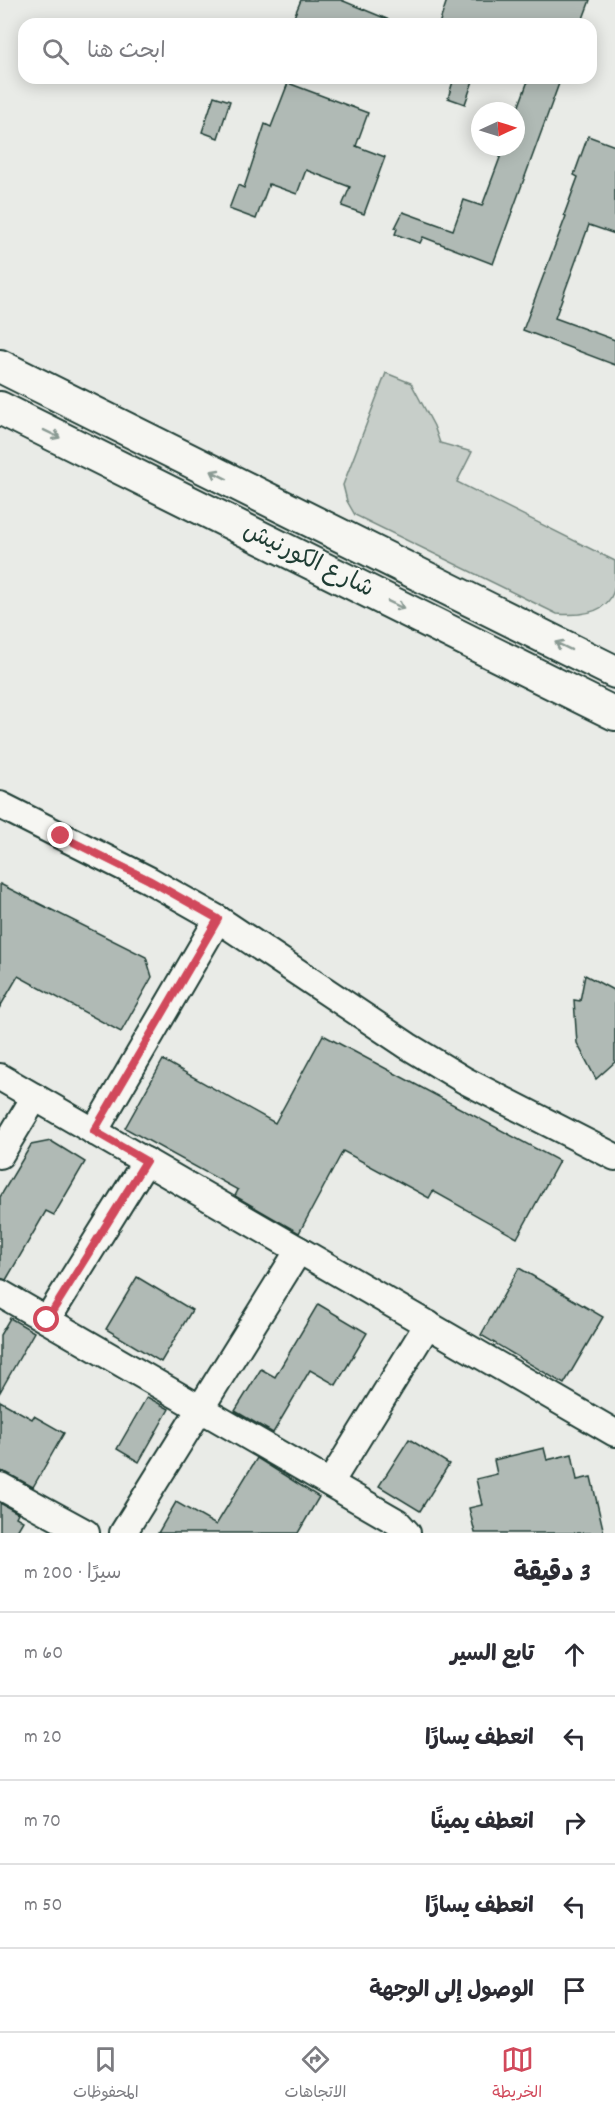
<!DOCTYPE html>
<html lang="ar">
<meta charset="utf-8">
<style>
:root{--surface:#fff;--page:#f7f7f7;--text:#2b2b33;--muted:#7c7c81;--line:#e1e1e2;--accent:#d1495b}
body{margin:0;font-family:Dekko,"Playpen Sans Arabic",sans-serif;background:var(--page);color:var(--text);direction:rtl}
.compass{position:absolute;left:471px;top:102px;width:54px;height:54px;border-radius:50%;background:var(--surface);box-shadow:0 3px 15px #0003;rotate:86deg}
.stop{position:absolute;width:18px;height:18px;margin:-14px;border:4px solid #d1495b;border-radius:50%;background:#fff}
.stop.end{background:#d1495b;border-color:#fff;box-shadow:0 2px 6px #0008}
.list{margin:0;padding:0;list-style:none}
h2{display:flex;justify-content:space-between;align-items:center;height:78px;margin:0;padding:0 24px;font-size:26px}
h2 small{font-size:20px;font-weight:400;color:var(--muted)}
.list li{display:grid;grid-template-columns:39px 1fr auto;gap:18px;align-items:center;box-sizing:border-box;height:84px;padding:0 24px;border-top:2px solid var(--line)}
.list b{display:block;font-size:22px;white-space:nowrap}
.list em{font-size:20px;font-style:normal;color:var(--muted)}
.icon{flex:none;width:33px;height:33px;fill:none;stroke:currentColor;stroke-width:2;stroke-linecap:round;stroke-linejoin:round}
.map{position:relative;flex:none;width:615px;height:1533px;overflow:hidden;direction:ltr}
.search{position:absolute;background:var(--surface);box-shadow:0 3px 15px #0003;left:18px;right:18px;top:18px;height:66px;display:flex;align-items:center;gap:15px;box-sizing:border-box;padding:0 21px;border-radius:18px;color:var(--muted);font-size:22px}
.sheet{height:498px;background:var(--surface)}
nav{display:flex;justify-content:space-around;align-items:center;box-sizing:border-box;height:84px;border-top:2px solid var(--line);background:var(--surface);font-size:16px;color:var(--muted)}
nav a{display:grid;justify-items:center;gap:3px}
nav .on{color:var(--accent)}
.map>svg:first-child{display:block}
</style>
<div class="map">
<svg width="615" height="1533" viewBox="0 0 615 1533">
<rect width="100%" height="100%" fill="#e9ebe7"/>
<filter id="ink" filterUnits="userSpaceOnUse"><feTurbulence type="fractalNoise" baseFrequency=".0167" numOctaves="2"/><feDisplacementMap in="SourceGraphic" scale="12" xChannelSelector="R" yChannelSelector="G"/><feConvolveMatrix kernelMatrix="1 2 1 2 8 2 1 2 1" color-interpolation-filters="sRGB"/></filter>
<g filter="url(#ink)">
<path fill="#c7cec9" stroke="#73867e" stroke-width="1.5" d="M386,373L411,383L434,426L440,443L472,452L457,482L615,561C615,569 615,577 615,585C611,614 580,616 557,614L355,515L347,501L343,485Z"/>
<g fill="#b0bab5" stroke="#1f3d34" stroke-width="1.5">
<path d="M301,0H341L399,24H291Z"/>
<path d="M447,0H590L581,24H439Z"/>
<path d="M454,78H474L465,104L448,98Z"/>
<path d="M529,78H561L493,264L423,237L420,243L395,234L397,229L395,228L403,212L453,230L464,200L482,206L504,147H516V114Z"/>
<path d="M288,83L368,113L356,146L385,157L364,214L342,206L350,187L306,170L297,194L269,184L256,219L229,209L238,185L244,188L265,124L271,127Z"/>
<path d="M214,96L230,101L218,138L202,132Z"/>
<path d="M588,136L615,146V234L589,225L555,318L615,340V365L523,330L566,216L564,215L578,177L574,175Z"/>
<path d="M0,884L146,957L152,977L121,1032L18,976L0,1007Z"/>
<path d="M585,975L615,991V1062L596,1079L577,1043L574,1000L580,1001Z"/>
<path d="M323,1035L559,1161L517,1238L433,1191L429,1198L343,1151L299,1233L235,1196L238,1190L125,1128L163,1060L275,1123Z"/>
<path d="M51,1141L85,1162L54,1215L46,1211L6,1280L0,1278V1197L31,1145Z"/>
<path d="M519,1268L603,1317L564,1384L481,1335Z"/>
<path d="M137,1277L192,1310L161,1362L106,1329Z"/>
<path d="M318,1304L367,1333L336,1385L310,1370L273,1433L235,1411L261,1369L275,1377Z"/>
<path d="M10,1318L34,1332L0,1392V1335Z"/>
<path d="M147,1397L169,1409L139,1462L117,1449Z"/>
<path d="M0,1401L32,1419L34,1416L64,1433L33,1487L7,1473L0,1471Z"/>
<path d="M409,1439L449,1464L420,1511L379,1486Z"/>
<path d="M544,1448L547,1460L572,1454L577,1480L591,1477L604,1533H475L469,1508L482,1505L476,1479L497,1474L494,1460Z"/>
<path d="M257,1458L319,1497L298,1533H158L176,1502L216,1525Z"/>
<path d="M0,1503L18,1513L16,1517L23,1521L16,1533H0Z"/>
</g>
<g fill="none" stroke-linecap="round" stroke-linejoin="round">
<defs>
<g id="minor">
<path d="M0,805L149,880L218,919L408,1046L464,1080L615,1157"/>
<path d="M0,1077L615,1433"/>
<path d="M94,1132L218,919"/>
<path d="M0,1155L35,1097"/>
<path d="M0,1293L397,1522L407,1533"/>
<path d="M47,1320L146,1161"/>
<path d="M330,1483L428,1324"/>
<path d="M0,1486L86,1533"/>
<path d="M123,1533L299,1250"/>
</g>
<g id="major">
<path d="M0,366L615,672"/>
<path d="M0,408L615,714"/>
</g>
</defs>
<use href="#minor" stroke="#1f3d34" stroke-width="30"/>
<use href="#major" stroke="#1f3d34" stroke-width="36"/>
<use href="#minor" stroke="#f6f6f2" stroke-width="26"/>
<use href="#major" stroke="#f6f6f2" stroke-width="32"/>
</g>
<defs><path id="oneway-shaft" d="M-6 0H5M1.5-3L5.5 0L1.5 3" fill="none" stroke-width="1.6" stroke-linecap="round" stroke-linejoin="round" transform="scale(1.5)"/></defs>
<g stroke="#8a9a93">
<use href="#oneway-shaft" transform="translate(52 434) rotate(26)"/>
<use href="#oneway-shaft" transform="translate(219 475) rotate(-153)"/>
<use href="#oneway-shaft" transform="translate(396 605) rotate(26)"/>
<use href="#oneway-shaft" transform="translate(563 646) rotate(-154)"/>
</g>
</g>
<g fill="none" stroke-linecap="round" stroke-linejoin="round" filter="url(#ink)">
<path stroke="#d1495b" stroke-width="8" d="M47,1320L146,1161L94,1131L218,919L149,880L61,836"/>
</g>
<g text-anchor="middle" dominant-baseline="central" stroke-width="4.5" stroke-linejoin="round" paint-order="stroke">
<g font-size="24" fill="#1f3d34" stroke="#f6f6f2">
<text transform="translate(308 561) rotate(26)">شارع الكورنيش</text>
</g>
</g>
</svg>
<svg class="compass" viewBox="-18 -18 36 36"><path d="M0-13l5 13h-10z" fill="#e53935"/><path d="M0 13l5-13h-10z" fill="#7c7c81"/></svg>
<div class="stop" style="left:47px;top:1320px"></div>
<div class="stop end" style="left:61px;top:836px"></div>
<div class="search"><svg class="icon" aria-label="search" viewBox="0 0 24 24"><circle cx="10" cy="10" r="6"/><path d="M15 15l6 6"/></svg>ابحث هنا</div>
</div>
<section class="sheet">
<h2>3 دقيقة<small>سيرًا · 200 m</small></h2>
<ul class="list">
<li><svg class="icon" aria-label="ahead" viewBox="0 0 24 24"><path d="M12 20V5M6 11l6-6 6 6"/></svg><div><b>تابع السير</b></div><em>60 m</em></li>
<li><svg class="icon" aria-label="left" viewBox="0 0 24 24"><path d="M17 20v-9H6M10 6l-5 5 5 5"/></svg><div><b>انعطف يسارًا</b></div><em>20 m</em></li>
<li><svg class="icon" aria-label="right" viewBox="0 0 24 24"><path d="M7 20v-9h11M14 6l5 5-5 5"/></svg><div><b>انعطف يمينًا</b></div><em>70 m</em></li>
<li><svg class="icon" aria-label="left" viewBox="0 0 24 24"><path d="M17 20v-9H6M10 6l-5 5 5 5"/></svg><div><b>انعطف يسارًا</b></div><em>50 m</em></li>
<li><svg class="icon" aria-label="arrive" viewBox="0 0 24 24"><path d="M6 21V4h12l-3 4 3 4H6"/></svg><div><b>الوصول إلى الوجهة</b></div></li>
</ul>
</section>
<nav>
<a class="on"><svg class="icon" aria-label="map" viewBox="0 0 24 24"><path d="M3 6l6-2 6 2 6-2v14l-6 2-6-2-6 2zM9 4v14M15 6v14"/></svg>الخريطة</a>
<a><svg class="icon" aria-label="directions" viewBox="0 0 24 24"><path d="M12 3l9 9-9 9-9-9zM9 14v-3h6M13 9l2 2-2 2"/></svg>الاتجاهات</a>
<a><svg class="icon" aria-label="saved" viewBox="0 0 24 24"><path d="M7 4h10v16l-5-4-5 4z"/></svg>المحفوظات</a>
</nav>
